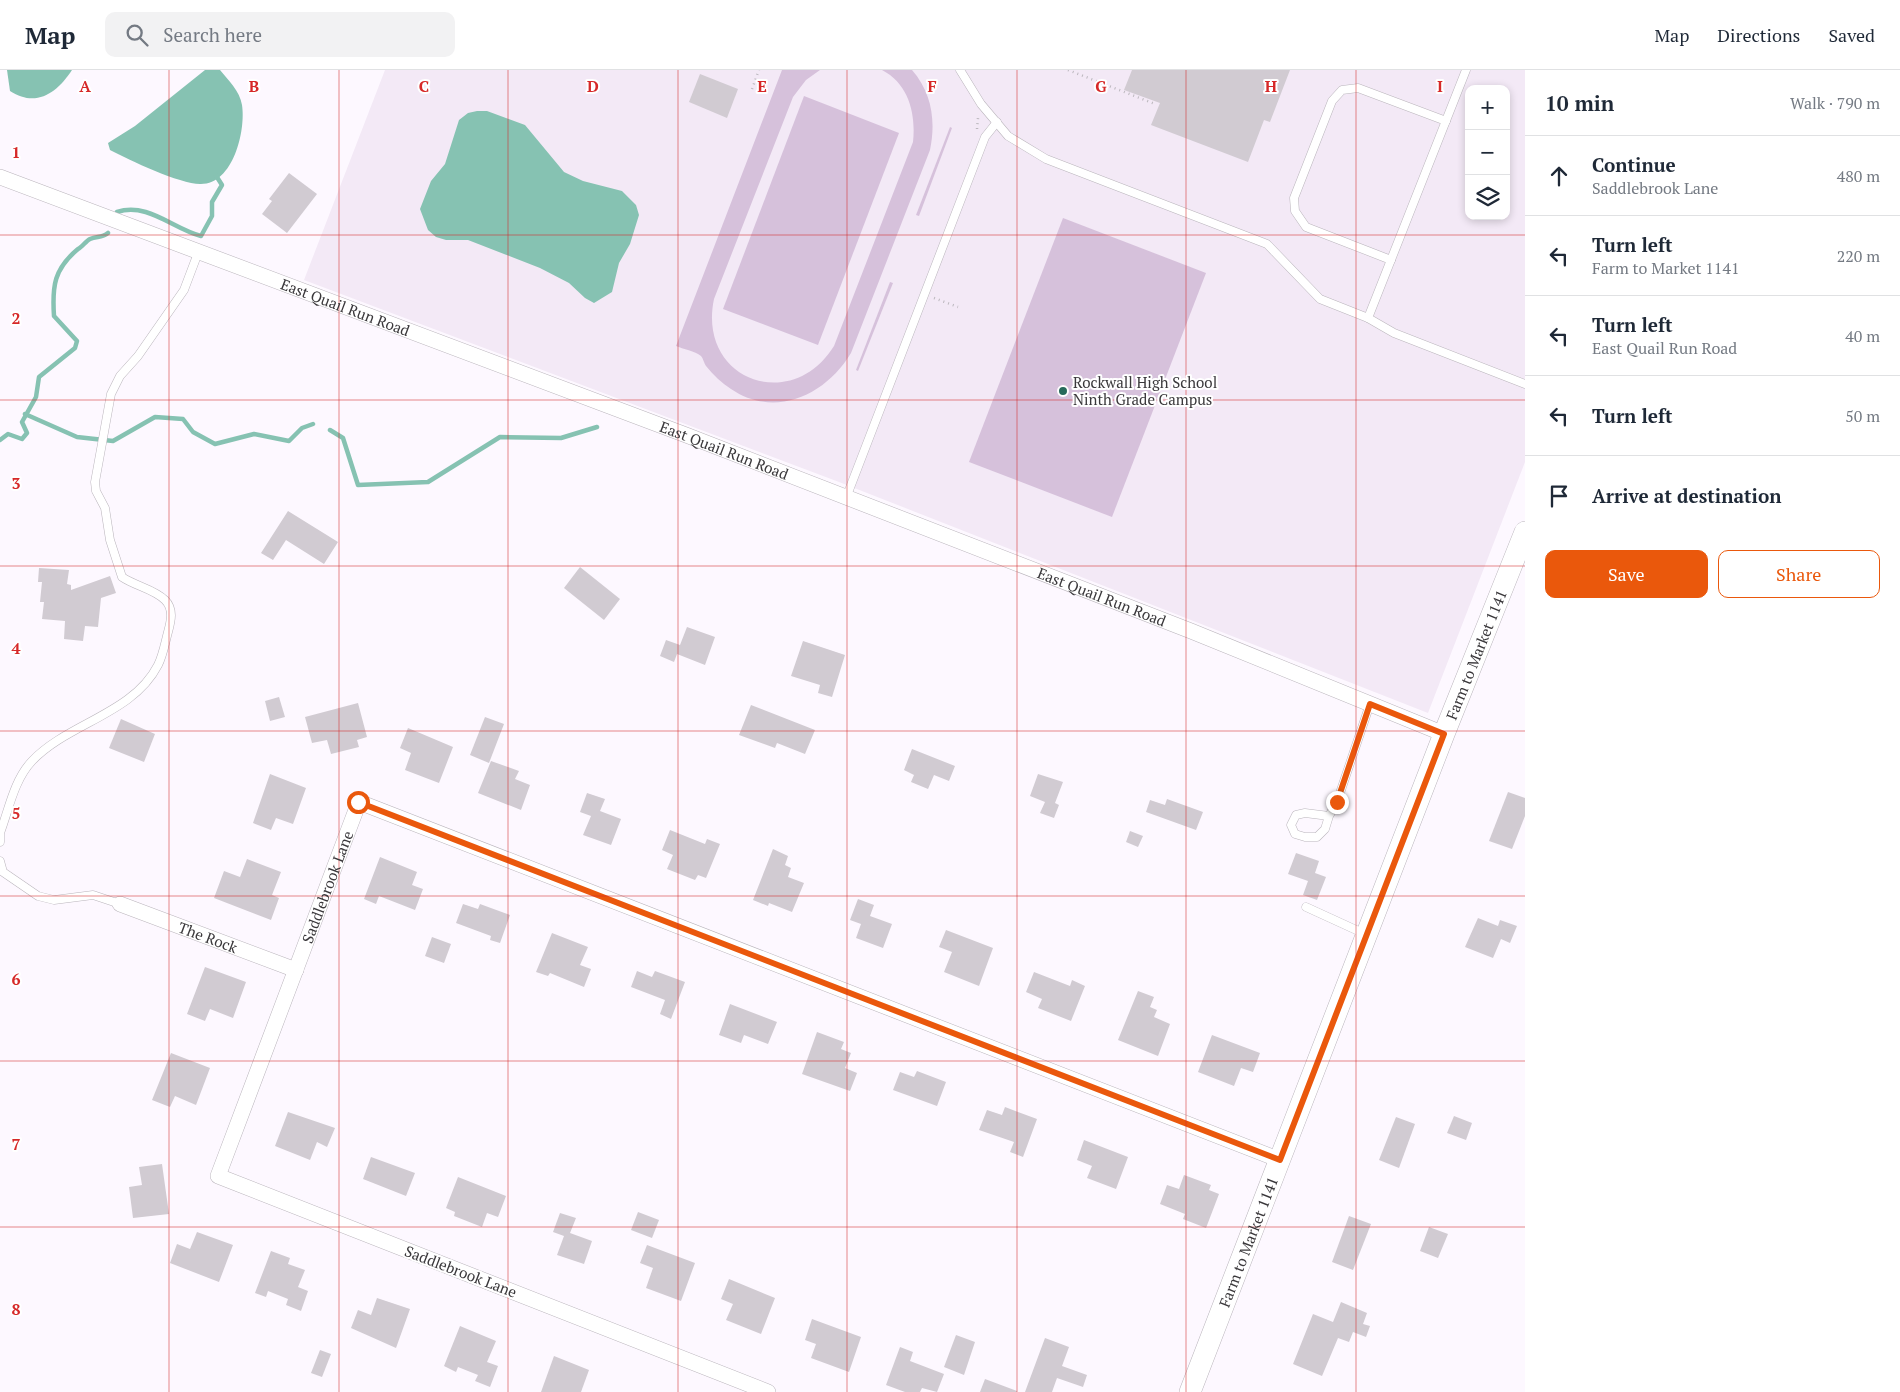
<!DOCTYPE html>
<meta charset="utf-8">
<style>
:root{--surface:#fff;--page:#f2f2f3;--text:#1f2937;--muted:#747a83;--line:#e0e1e3;--accent:#ea580c}
body{margin:0;font-family:"PT Serif",serif;background:var(--page);color:var(--text)}
.controls{position:absolute;right:15px;top:15px;display:grid;overflow:hidden;border-radius:10px;box-shadow:0 2px 8px #0003}
.controls button{width:45px;height:45px;display:grid;place-items:center;padding:0;border:0;border-bottom:1px solid var(--line);background:var(--surface);color:var(--text);font:25px sans-serif}
.stop{position:absolute;width:15px;height:15px;margin:-11px;border:4px solid #ea580c;border-radius:50%;background:#fff}
.stop.end{background:#ea580c;border-color:#fff;box-shadow:0 1px 5px #0008}
.list{margin:0;padding:0;list-style:none}
h2{display:flex;justify-content:space-between;align-items:center;height:65px;margin:0;padding:0 20px;font-size:21px}
h2 small{font-size:16px;font-weight:400;color:var(--muted)}
.list li{display:grid;grid-template-columns:32px 1fr auto;gap:15px;align-items:center;box-sizing:border-box;height:80px;padding:0 20px;border-top:1px solid var(--line)}
.list b{display:block;font-size:19px;white-space:nowrap}
.list p{margin:0;font-size:16px;white-space:nowrap;color:var(--muted)}
.list em{font-size:16px;font-style:normal;color:var(--muted)}
.actions{display:flex;gap:10px;padding:15px 20px}
.actions a{flex:1;padding:11px 0;border:1px solid var(--accent);border-radius:10px;text-align:center;font-size:18px;color:var(--accent)}
.actions .main{background:var(--accent);color:#fff}
.icon{flex:none;width:28px;height:28px;fill:none;stroke:currentColor;stroke-width:2;stroke-linecap:round;stroke-linejoin:round}
.map{position:relative;flex:none;width:1525px;height:1322px;overflow:hidden}
header{display:flex;align-items:center;gap:30px;box-sizing:border-box;height:70px;padding:0 25px;background:var(--surface);border-bottom:1px solid var(--line)}
header strong{font-size:24px}
nav{display:flex;gap:28px;margin-inline-start:auto;font-size:18px}
.search{width:350px;height:45px;background:var(--page);display:flex;align-items:center;gap:12px;box-sizing:border-box;padding:0 18px;border-radius:10px;color:var(--muted);font-size:19px}
main{display:flex}
aside{flex:1;background:var(--surface)}
.map>svg:first-child{display:block}
</style>
<header>
<strong>Map</strong>
<div class="search"><svg class="icon" aria-label="search" viewBox="0 0 24 24"><circle cx="10" cy="10" r="6"/><path d="M15 15l6 6"/></svg>Search here</div>
<nav><a>Map</a><a>Directions</a><a>Saved</a></nav>
</header>
<main>
<div class="map">
<svg width="1525" height="1322" viewBox="0 0 1525 1322">
<rect width="100%" height="100%" fill="#fdf8ff"/>
<path fill="#f3e9f6" fill-rule="evenodd" d="M385,0H1525V392L1428,643L839,412L304,210ZM1469,19H1506V146H1469Z"/>
<g fill="#d6c1db">
<path d="M782,0H820L806,10L793,27L714,229C697,309 791,345 834,276L913,72C916,44 909,14 882,0H912C932,23 936,51 930,80L851,283C826,325 775,349 731,319C722,313 713,305 706,296C704,293 703,288 701,286C695,281 683,279 676,276Z"/>
<path d="M804,26L899,63L818,275L723,239Z"/>
<path d="M950,57L952,58L919,146L916,145Z"/>
<path d="M1063,148L1206,203L1112,447L969,392Z"/>
<path d="M890,212L893,213L858,301L856,300Z"/>
</g>
<g fill="#86c2b2">
<path d="M7,0H72C57,23 36,38 10,21Z"/>
<path d="M205,0H220C228,10 240,21 242,35C246,61 233,115 200,114C180,114 129,90 110,80L108,73L135,56Z"/>
<path d="M477,41H487L525,55L564,102L583,111L622,121L636,135L639,145L630,174L619,193L612,222L594,233L585,228L569,213L540,198L468,170H446L436,167L428,160L420,139L431,111L445,94L459,50L468,43Z"/>
</g>
<g fill="none" stroke-linecap="round" stroke-linejoin="round">
<g stroke="#86c2b2" stroke-width="4.5">
<path d="M117,142C148,132 173,159 201,166L212,146V132L222,115L215,104"/>
<path d="M25,344L77,367L113,371L155,347L183,349L193,362L215,374L254,364L289,371L302,358L313,354"/>
<path d="M330,360L343,368L358,415L428,412L500,367L561,368L597,357"/>
<path d="M0,370L8,364L22,369L27,363L22,352L36,327L39,307L75,278L77,271L54,246C52,216 54,199 78,179C82,177 86,171 90,169C97,166 102,168 108,163"/>
</g>
</g>
<g fill="#d1cbd2">
<path d="M1132,0H1290L1270,52L1264,50L1248,92L1151,55L1160,33L1124,20Z"/>
<path d="M700,4L738,19L727,48L689,32Z"/>
<path d="M289,103L317,124L287,163L262,144L272,131L269,129Z"/>
<path d="M288,441L338,472L324,494L286,470L273,490L261,483Z"/>
<path d="M580,497L620,529L604,550L564,518Z"/>
<path d="M39,498L69,500L67,514L71,515V520L110,506L116,523L101,528L98,557L85,556L83,571L64,569L65,551L42,549L44,532H40L42,512H38Z"/>
<path d="M687,557L715,567L705,595L677,584L674,592L660,586L666,570L680,575Z"/>
<path d="M803,571L845,585L832,627L818,623L820,615L791,606Z"/>
<path d="M279,627L285,647L270,651L265,631Z"/>
<path d="M358,633L367,667L357,670L359,677L331,684L327,670L312,673L305,647Z"/>
<path d="M751,635L815,660L805,684L777,673L775,678L739,665Z"/>
<path d="M485,647L504,654L489,693L470,685Z"/>
<path d="M121,649L155,664L144,692L109,678Z"/>
<path d="M408,658L453,677L439,713L405,700L411,683L400,678Z"/>
<path d="M912,679L955,696L949,711L934,705L928,719L911,712L914,705L904,700Z"/>
<path d="M491,691L519,701L515,709L530,715L521,740L478,723Z"/>
<path d="M270,704L306,718L293,754L276,748L271,760L253,753Z"/>
<path d="M1038,704L1063,712L1055,733L1059,735L1054,748L1040,743L1045,732L1030,726Z"/>
<path d="M1508,722L1525,728V746L1512,779L1489,771Z"/>
<path d="M587,723L605,729L600,741L621,749L611,775L583,765L591,746L580,742Z"/>
<path d="M1167,729L1203,742L1196,760L1146,742L1150,730L1165,735Z"/>
<path d="M670,760L705,774L707,769L720,774L706,808L698,805L695,810L667,799L673,785L662,780Z"/>
<path d="M1130,761L1143,766L1138,777L1126,772Z"/>
<path d="M773,779L788,786L785,795L791,798L788,807L804,813L792,842L769,833L768,836L753,830Z"/>
<path d="M1296,783L1319,791L1315,803L1326,807L1317,830L1303,825L1308,811L1288,804Z"/>
<path d="M380,787L417,802L412,815L423,819L415,840L379,826L376,834L364,829Z"/>
<path d="M247,789L281,802L272,825L279,828L271,850L214,828L224,801L240,807Z"/>
<path d="M858,829L874,835L870,846L892,854L883,878L856,868L861,854L850,850Z"/>
<path d="M463,834L478,839L480,834L510,845L500,873L490,870L491,866L456,853Z"/>
<path d="M1478,848L1498,856L1500,850L1517,856L1510,873L1501,869L1493,888L1465,877Z"/>
<path d="M946,860L993,878L979,916L944,902L952,882L939,877Z"/>
<path d="M552,863L588,877L580,895L591,899L584,917L550,903L548,906L536,902Z"/>
<path d="M432,867L451,874L444,893L425,886Z"/>
<path d="M205,897L246,912L233,948L210,939L205,951L187,944Z"/>
<path d="M637,901L652,907L655,901L685,912L671,949L660,944L665,930L631,917Z"/>
<path d="M1034,902L1070,916L1072,910L1085,916L1071,951L1038,938L1042,929L1026,922Z"/>
<path d="M1138,921L1154,927L1150,937L1157,940L1154,947L1170,954L1158,986L1118,970Z"/>
<path d="M730,934L777,952L768,974L744,965L741,973L719,965Z"/>
<path d="M817,962L844,972L841,979L851,983L845,998L857,1003L850,1021L802,1004Z"/>
<path d="M1212,965L1260,983L1253,1002L1241,998L1234,1016L1198,1002Z"/>
<path d="M171,983L210,998L196,1035L175,1026L170,1037L152,1030Z"/>
<path d="M917,1001L946,1012L937,1036L893,1020L900,1002L914,1007Z"/>
<path d="M1005,1037L1037,1049L1023,1087L1010,1082L1014,1072L979,1060L987,1040L1002,1045Z"/>
<path d="M288,1042L335,1058L327,1077L317,1072L310,1090L275,1076Z"/>
<path d="M1454,1046L1472,1053L1466,1070L1447,1063Z"/>
<path d="M1396,1047L1415,1054L1399,1098L1379,1090Z"/>
<path d="M1084,1070L1128,1087L1116,1119L1087,1108L1092,1096L1077,1090Z"/>
<path d="M371,1087L415,1103L406,1126L363,1109Z"/>
<path d="M162,1094L169,1144L133,1148L129,1117L142,1115L139,1097Z"/>
<path d="M1184,1105L1211,1115L1209,1120L1219,1124L1206,1158L1183,1149L1185,1144L1160,1134L1167,1115L1179,1119Z"/>
<path d="M458,1107L506,1126L498,1147L487,1143L482,1157L454,1146L455,1142L446,1138Z"/>
<path d="M638,1142L659,1150L652,1168L631,1160Z"/>
<path d="M560,1143L576,1148L570,1163L592,1171L584,1194L557,1185L564,1166L553,1162Z"/>
<path d="M1349,1146L1371,1154L1353,1200L1332,1192Z"/>
<path d="M1429,1157L1448,1164L1438,1188L1420,1181Z"/>
<path d="M197,1162L233,1175L219,1212L170,1193L177,1174L190,1179Z"/>
<path d="M647,1175L695,1193L681,1231L646,1218L653,1198L640,1193Z"/>
<path d="M271,1181L290,1188L288,1194L305,1200L298,1217L308,1221L301,1241L286,1235L288,1229L268,1221L266,1227L255,1223Z"/>
<path d="M729,1209L775,1228L761,1264L726,1250L733,1234L721,1229Z"/>
<path d="M377,1228L410,1239L396,1278L351,1258L358,1240L371,1245Z"/>
<path d="M1341,1232L1367,1243L1363,1254L1370,1256L1366,1267L1353,1262L1349,1272L1338,1268L1322,1306L1293,1294L1313,1244L1333,1252Z"/>
<path d="M812,1249L861,1267L849,1302L811,1288L816,1274L805,1270Z"/>
<path d="M460,1256L496,1271L487,1292L498,1296L490,1317L475,1311L478,1305L458,1297L456,1302L444,1296Z"/>
<path d="M956,1265L975,1272L964,1305L944,1297Z"/>
<path d="M1045,1268L1069,1277L1062,1296L1087,1305L1083,1317L1057,1308L1052,1322H1025Z"/>
<path d="M900,1277L913,1282L910,1291L944,1304L937,1322L922,1318L920,1322H905L886,1315Z"/>
<path d="M320,1280L331,1284L322,1307L311,1303Z"/>
<path d="M554,1286L589,1300L581,1322H541Z"/>
<path d="M985,1309L1017,1321V1322H980Z"/>
</g>
<g fill="none" stroke-linecap="round" stroke-linejoin="round">
<defs>
<g id="lane">
<path d="M960,0L981,34L1008,66L1046,89L1267,174L1320,229L1368,248L1394,263L1525,314"/>
<path d="M1391,190L1306,157L1295,141L1294,128L1332,31L1342,20L1358,18L1446,51"/>
<path d="M1368,248L1466,0"/>
<path d="M846,428L985,67L997,52"/>
<path d="M1329,746L1325,759L1317,767H1305L1295,764L1291,755L1296,745L1305,743L1329,746L1337,732L1370,634"/>
<path d="M0,772V763C9,739 14,710 32,691C68,653 133,644 158,595C163,585 165,573 168,562C171,551 174,539 165,530C154,519 135,516 122,507L110,470L105,438L96,421L95,412L111,324L120,306L138,286L184,220L198,183"/>
<path d="M0,791L3,802L38,826L54,830L93,825L120,834"/>
<path d="M1306,837L1365,864"/>
</g>
<g id="street">
<path id="s1" d="M0,107L686,365L1191,561L1444,664"/>
<path id="s2" d="M120,834L296,900"/>
<path id="s3" d="M768,1322L218,1106L359,732L1280,1090"/>
</g>
<g id="secondary">
<path id="s4" d="M1190,1322L1444,664L1525,462"/>
</g>
</defs>
<use href="#lane" stroke="#bab5bc" stroke-width="9"/>
<use href="#street" stroke="#bab5bc" stroke-width="16"/>
<use href="#secondary" stroke="#bab5bc" stroke-width="22"/>
<g stroke="#bcb8be" stroke-width="2.5" stroke-dasharray="1 4" stroke-linecap="butt">
<path d="M1068,0L1155,34"/>
<path d="M752,19L759,0"/>
<path d="M977,59L978,48"/>
<path d="M934,228L958,237"/>
</g>
<use href="#lane" stroke="#fff" stroke-width="8"/>
<use href="#street" stroke="#fff" stroke-width="15"/>
<use href="#secondary" stroke="#fff" stroke-width="21"/>
</g>
<g fill="none" stroke-linecap="round" stroke-linejoin="round">
<path stroke="#ea580c" stroke-width="6" d="M358,732L1280,1090L1444,664L1370,634L1337,732"/>
</g>
<path fill="none" stroke="#d62828" stroke-width="1" stroke-opacity="0.55" d="M169,0V1322M339,0V1322M508,0V1322M678,0V1322M847,0V1322M1017,0V1322M1186,0V1322M1356,0V1322M0,165H1525M0,330H1525M0,496H1525M0,661H1525M0,826H1525M0,991H1525M0,1157H1525"/>
<circle fill="#26695a" stroke="#fff" stroke-width="2" cx="1063" cy="321" r="5"/>
<g text-anchor="middle" dominant-baseline="central" stroke-width="4" stroke-linejoin="round" paint-order="stroke">
<g font-size="15" fill="#3a383b" stroke="#fff">
<text stroke="none"><textPath href="#s1" startOffset="369">East Quail Run Road</textPath></text>
<text stroke="none"><textPath href="#s1" startOffset="774">East Quail Run Road</textPath></text>
<text stroke="none"><textPath href="#s1" startOffset="1179">East Quail Run Road</textPath></text>
<text stroke="none"><textPath href="#s4" startOffset="791">Farm to Market 1141</textPath></text>
<text stroke="none"><textPath href="#s3" startOffset="900">Saddlebrook Lane</textPath></text>
<text stroke="none"><textPath href="#s2" startOffset="94">The Rock</textPath></text>
<text stroke="none"><textPath href="#s4" startOffset="161">Farm to Market 1141</textPath></text>
<text transform="translate(461 1201) rotate(21)">Saddlebrook Lane</text>
</g>
<g font-size="15" fill="#3a383b" stroke="#fff" text-anchor="start">
<text x="1073" y="312">Rockwall High School<tspan x="1073" dy="17">Ninth Grade Campus</tspan></text>
</g>
</g>
<g font-size="16" text-anchor="middle" font-weight="bold" fill="#d62828" stroke="#fff" stroke-width="4" stroke-linejoin="round" paint-order="stroke">
<text x="85" y="22">A</text>
<text x="254" y="22">B</text>
<text x="424" y="22">C</text>
<text x="593" y="22">D</text>
<text x="762" y="22">E</text>
<text x="932" y="22">F</text>
<text x="1101" y="22">G</text>
<text x="1271" y="22">H</text>
<text x="1440" y="22">I</text>
<text x="16" y="88">1</text>
<text x="16" y="254">2</text>
<text x="16" y="419">3</text>
<text x="16" y="584">4</text>
<text x="16" y="749">5</text>
<text x="16" y="915">6</text>
<text x="16" y="1080">7</text>
<text x="16" y="1245">8</text>
</g>
</svg>
<div class="controls">
<button>+</button>
<button>−</button>
<button><svg class="icon" aria-label="layers" viewBox="0 0 24 24"><path d="M12 4l9 5-9 5-9-5zM3 14l9 5 9-5"/></svg></button>
</div>
<div class="stop" style="left:358px;top:732px"></div>
<div class="stop end" style="left:1337px;top:732px"></div>
</div>
<aside>
<h2>10 min<small>Walk · 790 m</small></h2>
<ul class="list">
<li><svg class="icon" aria-label="ahead" viewBox="0 0 24 24"><path d="M12 20V5M6 11l6-6 6 6"/></svg><div><b>Continue</b><p>Saddlebrook Lane</p></div><em>480 m</em></li>
<li><svg class="icon" aria-label="left" viewBox="0 0 24 24"><path d="M17 20v-9H6M10 6l-5 5 5 5"/></svg><div><b>Turn left</b><p>Farm to Market 1141</p></div><em>220 m</em></li>
<li><svg class="icon" aria-label="left" viewBox="0 0 24 24"><path d="M17 20v-9H6M10 6l-5 5 5 5"/></svg><div><b>Turn left</b><p>East Quail Run Road</p></div><em>40 m</em></li>
<li><svg class="icon" aria-label="left" viewBox="0 0 24 24"><path d="M17 20v-9H6M10 6l-5 5 5 5"/></svg><div><b>Turn left</b></div><em>50 m</em></li>
<li><svg class="icon" aria-label="arrive" viewBox="0 0 24 24"><path d="M6 21V4h12l-3 4 3 4H6"/></svg><div><b>Arrive at destination</b></div></li>
</ul>
<div class="actions"><a class="main">Save</a><a>Share</a></div>
</aside>
</main>
